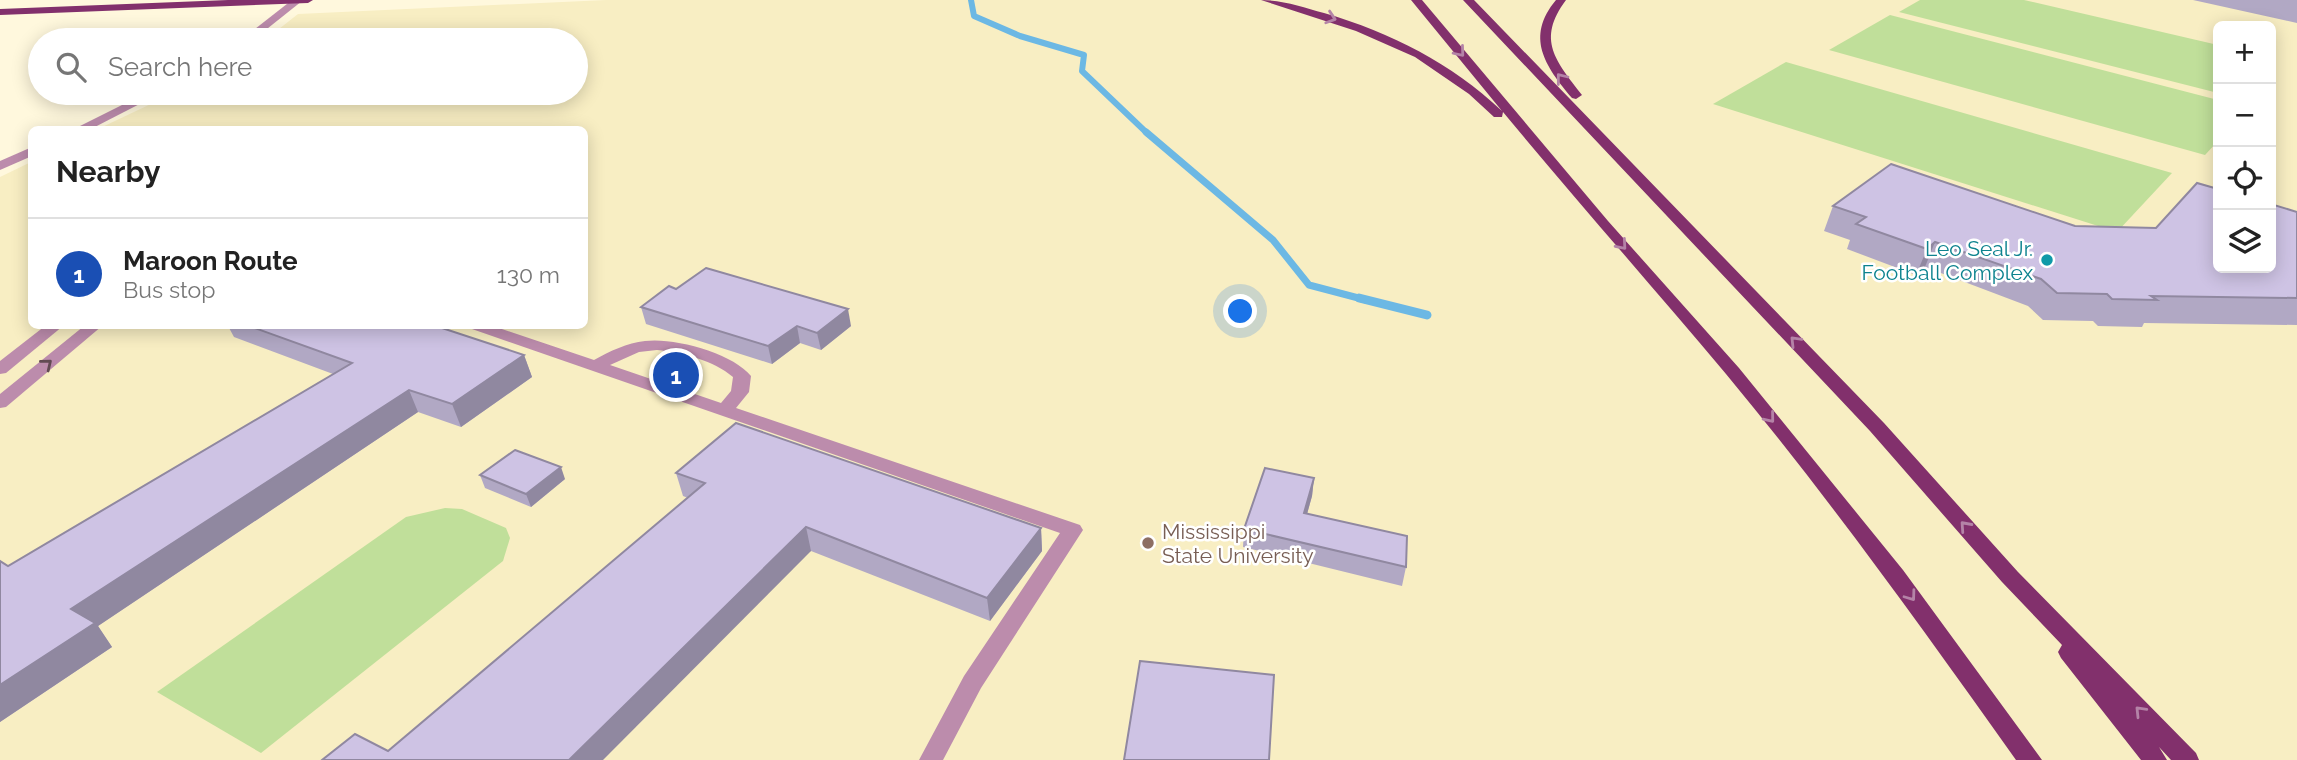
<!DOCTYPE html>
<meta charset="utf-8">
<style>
:root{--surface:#fff;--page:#f2f2f2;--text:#222;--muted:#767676;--line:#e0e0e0;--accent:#c63864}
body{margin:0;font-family:Raleway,sans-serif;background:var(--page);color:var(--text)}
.controls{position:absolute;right:21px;top:21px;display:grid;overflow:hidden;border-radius:10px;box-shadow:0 4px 18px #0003}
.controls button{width:63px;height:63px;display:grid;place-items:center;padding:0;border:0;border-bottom:2px solid var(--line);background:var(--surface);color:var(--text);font:35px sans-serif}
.you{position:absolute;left:1241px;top:312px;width:24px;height:24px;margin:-18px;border:5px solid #fff;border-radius:50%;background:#1a73e8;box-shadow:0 0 0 10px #1a73e833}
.badge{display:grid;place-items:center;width:46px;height:46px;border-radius:50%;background:var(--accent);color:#fff;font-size:23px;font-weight:700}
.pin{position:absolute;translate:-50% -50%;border:4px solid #fff;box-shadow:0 2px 7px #0006}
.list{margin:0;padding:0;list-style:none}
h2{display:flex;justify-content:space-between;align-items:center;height:91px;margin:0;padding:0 28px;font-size:30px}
h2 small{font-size:23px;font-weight:400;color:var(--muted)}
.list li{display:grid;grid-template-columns:46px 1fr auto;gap:21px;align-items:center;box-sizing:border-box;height:112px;padding:0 28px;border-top:2px solid var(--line)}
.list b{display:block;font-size:26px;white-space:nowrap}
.list p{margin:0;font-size:23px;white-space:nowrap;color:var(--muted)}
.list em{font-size:23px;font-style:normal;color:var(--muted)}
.icon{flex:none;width:38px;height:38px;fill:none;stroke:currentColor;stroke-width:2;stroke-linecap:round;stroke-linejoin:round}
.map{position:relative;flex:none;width:2297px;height:760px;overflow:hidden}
.search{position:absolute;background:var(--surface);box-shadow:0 4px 18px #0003;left:28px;top:28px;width:560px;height:77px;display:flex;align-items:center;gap:18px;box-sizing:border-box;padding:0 24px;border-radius:38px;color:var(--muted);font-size:26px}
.panel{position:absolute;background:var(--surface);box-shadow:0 4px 18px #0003;left:28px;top:126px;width:560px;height:203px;border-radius:10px}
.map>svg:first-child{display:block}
</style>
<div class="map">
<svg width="2297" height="760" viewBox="0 0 2297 760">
<rect width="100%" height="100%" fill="#fff8dd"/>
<path fill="#f8eec3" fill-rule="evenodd" d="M606,0H2297V760H0V177L31,162L32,326H584V130L98,129L174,93H576V40H265L298,14ZM2218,26H2271V268H2218Z"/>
<g fill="#c0df9a">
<path d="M1920,0H2024L2218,45V93L1899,12Z"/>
<path d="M1890,15L2218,100V141L2205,155L1829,50Z"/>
<path d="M1786,62L2172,173L2117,232L1713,104Z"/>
<path d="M445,508L462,509L506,528L510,538L503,561L261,753L157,692L406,517Z"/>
</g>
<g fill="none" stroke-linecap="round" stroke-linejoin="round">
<path stroke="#6cb8e4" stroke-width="6" d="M971,0L974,16L1020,36L1084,55L1082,71L1148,134"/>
<path stroke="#6cb8e4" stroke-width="7" d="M1146,132L1273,240L1309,285L1366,300"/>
<path stroke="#6cb8e4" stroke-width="9" d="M1359,298L1427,315"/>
<g fill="#bc8cac" fill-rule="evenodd">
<path d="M292,0L302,1L253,40H241Z"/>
<path d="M146,93H161L89,130H72Z"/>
<path d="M32,147V156L0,170V161Z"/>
<path d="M45,326H63L6,373L0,374V361Z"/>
<path d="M84,326H102L6,407L0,408V394Z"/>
<path d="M470,326H493L594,360C610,351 627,343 645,341C673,337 733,353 751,376L749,392L736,408L1080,525L1083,530L981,688L943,760H919L964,676L1060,533L472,329ZM657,350C683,353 713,360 733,377L731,391L721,403L610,365L639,352Z"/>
</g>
<g fill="#82306c" fill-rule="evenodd">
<path d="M228,0H313L308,3L0,15V9Z"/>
<path d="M1261,0C1283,0 1303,7 1324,13C1392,33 1451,63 1502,111L1411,0H1422L1608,221L1739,368L1903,570L2042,760H2016C1923,629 1829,498 1726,374C1652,286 1576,200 1503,112L1502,117H1494L1469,94L1415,57L1356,31Z"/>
<path d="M1463,0H1474L1884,423L2018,572L2196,753L2199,760H2171L2159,747L2167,760H2141L2061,658L2058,652L2062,645L2002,582L1870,431Z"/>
<path d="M1556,0H1566C1536,40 1556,61 1582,95L1576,99L1572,98C1545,66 1525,37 1556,0Z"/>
</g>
</g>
<g fill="#b1a8c4">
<path d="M2193,0H2297V23Z"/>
<path d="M1833,206L2075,226L2156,228L2297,212V325L2144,323L2142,327L2098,326L2093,321L2043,320L2028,306L1925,267L1916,275L1847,249L1850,240L1824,231Z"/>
<path d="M676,289L851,326L821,350L800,343L772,364L646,324L641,307Z"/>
<path d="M228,326H436L524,355L532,377L461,427L418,412L98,626L112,647L0,722V561L8,566L333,374L234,337Z"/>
<path d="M676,473L1041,528L1042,551L990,621L811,551L388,751L688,498L683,496Z"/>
<path d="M480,475L565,479L531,507L485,488Z"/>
<path d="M1314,478L1312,496L1307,514L1406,567L1402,586L1243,547L1244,529Z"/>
</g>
<g fill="#9088a0">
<path d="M1935,242L1925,267L1916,275L1927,249Z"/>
<path d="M848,309L851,326L821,350L817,333Z"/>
<path d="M797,326L800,343L772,364L768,346Z"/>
<path d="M524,355L532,377L461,427L452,404Z"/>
<path d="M409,390L418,412L98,626L112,647L0,722V685L71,609Z"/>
<path d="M561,467L565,479L531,507L526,494Z"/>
<path d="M1314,478L1312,496L1302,532L1304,513Z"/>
<path d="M806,527L811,551L603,760H569Z"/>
<path d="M1041,528L1042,551L990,621L987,598Z"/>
</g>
<g fill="#cec3e4" stroke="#9088a0" stroke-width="2">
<path d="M1891,164L2075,226L2156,228L2197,183L2218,189V268H2271V204L2297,212V298L2151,296L2157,300L2112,299L2107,294L2057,293L2041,279L1935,242L1927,249L1856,224L1866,217L1833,206Z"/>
<path d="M706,268L848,309L817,333L797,326L768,346L641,307L669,286L676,289Z"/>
<path d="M249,326H436L524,355L452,404L409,390L71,609L95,623L0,685V561L8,566L352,363Z"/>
<path d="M736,423L1041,528L987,598L806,527L569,760H322L355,734L388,751L705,483L676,473Z"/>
<path d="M515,450L561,467L526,494L480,475Z"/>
<path d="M1265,468L1314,478L1304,513L1407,536L1406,567L1244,529Z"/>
<path d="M1140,661L1274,675L1269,760H1124Z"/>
</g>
<defs><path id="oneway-chevron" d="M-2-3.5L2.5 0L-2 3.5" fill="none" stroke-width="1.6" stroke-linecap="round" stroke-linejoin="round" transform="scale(1.75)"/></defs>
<g stroke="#b483a7">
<use href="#oneway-chevron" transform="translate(1331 18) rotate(18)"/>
<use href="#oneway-chevron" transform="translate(1460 52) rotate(50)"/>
<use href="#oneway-chevron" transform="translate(1561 78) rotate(-128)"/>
<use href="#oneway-chevron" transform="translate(1622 245) rotate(49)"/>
<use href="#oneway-chevron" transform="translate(1795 341) rotate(-134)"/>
<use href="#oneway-chevron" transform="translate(1770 418) rotate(51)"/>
<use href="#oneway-chevron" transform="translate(1965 526) rotate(-132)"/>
<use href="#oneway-chevron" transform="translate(1911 596) rotate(54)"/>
<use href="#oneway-chevron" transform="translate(2140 711) rotate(-134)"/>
</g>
<use stroke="#624b53" href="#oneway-chevron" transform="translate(47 364) rotate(-39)"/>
<circle fill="#0f9aa8" stroke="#fff" stroke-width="2.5" cx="2047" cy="260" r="7"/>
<circle fill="#8d6e63" stroke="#fff" stroke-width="2.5" cx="1148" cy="543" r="7"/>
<g text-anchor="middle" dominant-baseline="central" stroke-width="5" stroke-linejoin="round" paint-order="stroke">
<g font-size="21" fill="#0d838f" stroke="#fff" text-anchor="end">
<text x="2033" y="248">Leo Seal Jr.<tspan x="2033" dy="24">Football Complex</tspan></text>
</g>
<g font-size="21" fill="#785e54" stroke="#fff" text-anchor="start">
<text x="1162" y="531">Mississippi<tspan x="1162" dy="24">State University</tspan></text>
</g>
</g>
</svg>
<div class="controls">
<button>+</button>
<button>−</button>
<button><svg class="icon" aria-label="locate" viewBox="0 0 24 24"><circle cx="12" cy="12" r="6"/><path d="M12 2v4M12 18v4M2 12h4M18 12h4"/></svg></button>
<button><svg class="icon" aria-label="layers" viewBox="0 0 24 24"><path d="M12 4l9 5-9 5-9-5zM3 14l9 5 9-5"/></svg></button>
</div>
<div class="you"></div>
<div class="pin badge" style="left:676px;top:375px;background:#1a4fb4">1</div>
<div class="search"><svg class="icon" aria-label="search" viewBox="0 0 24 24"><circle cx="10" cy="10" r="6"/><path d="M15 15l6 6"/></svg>Search here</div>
<section class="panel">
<h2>Nearby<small></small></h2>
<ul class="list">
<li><span class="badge" style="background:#1a4fb4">1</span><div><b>Maroon Route</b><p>Bus stop</p></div><em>130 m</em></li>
</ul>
</section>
</div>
